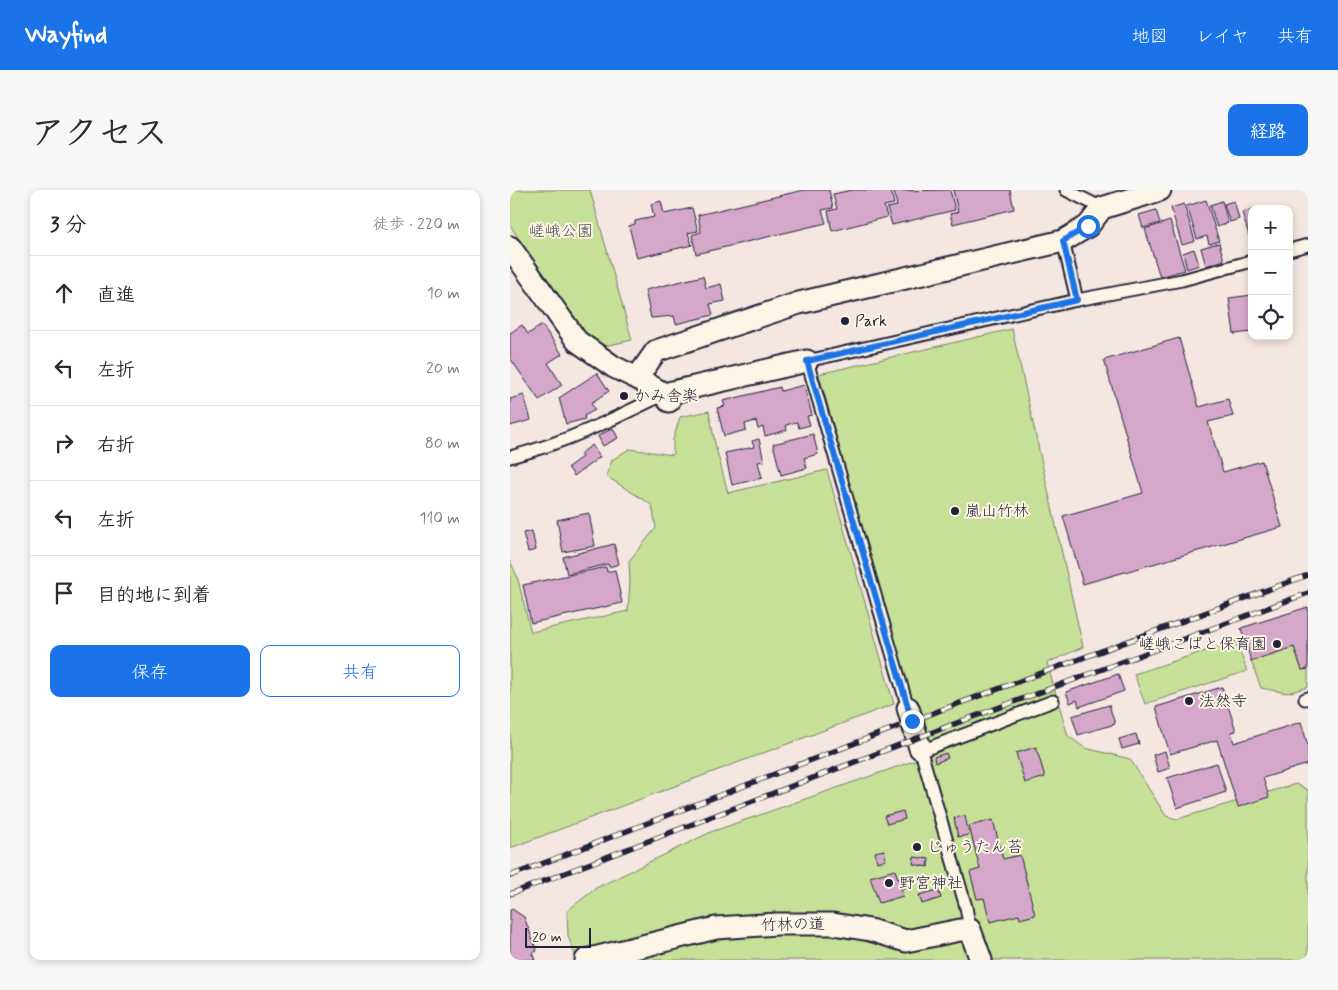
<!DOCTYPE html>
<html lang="ja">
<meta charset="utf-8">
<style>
:root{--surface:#fff;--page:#f7f7f7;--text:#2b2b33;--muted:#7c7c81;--line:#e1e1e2;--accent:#1a73e8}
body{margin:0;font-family:Mynerve,"Klee One",sans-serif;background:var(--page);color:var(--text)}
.controls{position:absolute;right:15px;top:15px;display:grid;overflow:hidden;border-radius:10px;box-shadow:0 2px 8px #0003}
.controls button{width:45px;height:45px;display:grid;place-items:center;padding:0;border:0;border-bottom:1px solid var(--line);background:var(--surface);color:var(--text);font:25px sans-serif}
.scale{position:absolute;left:15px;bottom:12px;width:66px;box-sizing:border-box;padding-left:5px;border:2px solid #22223b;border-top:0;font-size:14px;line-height:18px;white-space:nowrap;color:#22223b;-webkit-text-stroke:4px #fcf5e5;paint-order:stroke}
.stop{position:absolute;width:15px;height:15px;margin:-11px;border:4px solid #1a73e8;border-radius:50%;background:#fff}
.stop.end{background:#1a73e8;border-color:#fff;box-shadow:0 1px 5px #0008}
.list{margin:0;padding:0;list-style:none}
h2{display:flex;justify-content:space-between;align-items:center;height:65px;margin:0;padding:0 20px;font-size:21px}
h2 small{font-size:16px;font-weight:400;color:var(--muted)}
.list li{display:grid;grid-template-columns:32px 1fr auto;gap:15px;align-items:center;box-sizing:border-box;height:75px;padding:0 20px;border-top:1px solid var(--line)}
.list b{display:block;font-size:19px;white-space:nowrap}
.list em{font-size:16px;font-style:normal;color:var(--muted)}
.actions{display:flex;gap:10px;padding:15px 20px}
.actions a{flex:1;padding:11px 0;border:1px solid var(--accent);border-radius:10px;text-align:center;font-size:18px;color:var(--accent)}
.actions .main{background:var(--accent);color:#fff}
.icon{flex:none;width:28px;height:28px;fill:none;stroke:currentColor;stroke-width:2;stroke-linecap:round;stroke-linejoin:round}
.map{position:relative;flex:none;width:798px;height:770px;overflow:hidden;border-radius:10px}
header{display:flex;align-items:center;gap:30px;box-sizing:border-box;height:70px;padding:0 25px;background:var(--accent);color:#fff}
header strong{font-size:24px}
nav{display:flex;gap:28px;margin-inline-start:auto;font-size:18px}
.intro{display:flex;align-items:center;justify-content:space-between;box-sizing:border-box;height:120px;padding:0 30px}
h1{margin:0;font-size:35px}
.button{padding:12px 22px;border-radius:10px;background:var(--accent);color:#fff;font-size:18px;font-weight:700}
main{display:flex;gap:30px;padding:0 30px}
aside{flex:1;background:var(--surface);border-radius:10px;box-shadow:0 2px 8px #0003}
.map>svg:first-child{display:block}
</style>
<header>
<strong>Wayfind</strong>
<nav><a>地図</a><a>レイヤ</a><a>共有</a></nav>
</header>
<div class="intro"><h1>アクセス</h1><a class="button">経路</a></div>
<main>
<aside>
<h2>3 分<small>徒歩 · 220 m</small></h2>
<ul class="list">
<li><svg class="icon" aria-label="ahead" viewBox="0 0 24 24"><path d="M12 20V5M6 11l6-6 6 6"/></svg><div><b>直進</b></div><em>10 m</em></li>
<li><svg class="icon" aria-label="left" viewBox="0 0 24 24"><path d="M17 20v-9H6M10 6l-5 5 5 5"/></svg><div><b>左折</b></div><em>20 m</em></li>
<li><svg class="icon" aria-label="right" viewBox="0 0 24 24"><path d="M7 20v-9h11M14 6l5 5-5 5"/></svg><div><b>右折</b></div><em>80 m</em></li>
<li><svg class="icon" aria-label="left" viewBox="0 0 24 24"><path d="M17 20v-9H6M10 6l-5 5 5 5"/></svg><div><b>左折</b></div><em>110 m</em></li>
<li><svg class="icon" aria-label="arrive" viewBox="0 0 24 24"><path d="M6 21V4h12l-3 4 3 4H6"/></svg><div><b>目的地に到着</b></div></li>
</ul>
<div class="actions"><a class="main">保存</a><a>共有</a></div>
</aside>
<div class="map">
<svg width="798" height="770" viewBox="0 0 798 770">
<rect width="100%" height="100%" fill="#f4e6e0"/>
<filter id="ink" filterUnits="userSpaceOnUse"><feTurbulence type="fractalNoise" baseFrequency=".02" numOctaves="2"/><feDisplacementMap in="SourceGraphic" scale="10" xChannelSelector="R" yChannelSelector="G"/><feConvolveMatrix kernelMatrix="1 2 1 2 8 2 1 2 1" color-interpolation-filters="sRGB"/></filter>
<g filter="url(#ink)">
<g fill="#c6e197" stroke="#748269">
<path d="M0,0H80L122,150L90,157L72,148L0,35Z"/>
<path d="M502,139L573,457L537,473L558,546L575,558L620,569L656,626L667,629L786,594L798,600V770H67L58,746L57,721L86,698L201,642L415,567L309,184Z"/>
<path d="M199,221L205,254L218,303L317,280L384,514L0,658V371L7,386L21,442L118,421L120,392L119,371L146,338L142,315L96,286L102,270L119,259L163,265V250L170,227Z"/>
<path d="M726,451L737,481L635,514L624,484Z"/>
<path d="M784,457L792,480L798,479V497L777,503L751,498L741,471Z"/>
</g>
<g fill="#d5a8ca" stroke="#22223b">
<path d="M294,0H319L323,18L312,20L316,33L186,64L182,45L191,42L188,25Z"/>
<path d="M342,0H381L384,14L374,16L377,27L322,41L318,21L327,19L323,4Z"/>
<path d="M440,0L445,20L382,35L377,18L387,16L384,1Z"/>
<path d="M443,0H500L504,19L443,34L440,24L448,22Z"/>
<path d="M696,10L709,51L699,54L697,46L687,49L677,16Z"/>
<path d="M151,11L154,24L182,18L188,41L178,43L182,55L127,68L119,36L125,34V31L144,27L141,14Z"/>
<path d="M712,11L718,33L707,37L700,15Z"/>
<path d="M724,11L729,29L720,32L714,14Z"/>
<path d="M674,14L685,51L672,55L661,18Z"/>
<path d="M742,19V48L740,49L732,22Z"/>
<path d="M646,20L650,33L633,38L629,25Z"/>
<path d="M660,31L675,80L650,87L635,39Z"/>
<path d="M709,53L714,70L696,76L691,58Z"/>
<path d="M684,59L689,75L677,79L673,63Z"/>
<path d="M193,86L196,98L211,94L215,111L200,114L203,125L166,134L164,126L141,128L135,100Z"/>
<path d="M742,105V142L724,144L719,108Z"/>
<path d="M12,135L18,144L32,135L52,164L38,173L52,195L29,210L0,168V143Z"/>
<path d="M669,148L689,217L718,209L723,226L698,232L713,282L752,271L772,337L573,394L553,326L633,303L594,170Z"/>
<path d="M87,183L99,201L81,213L85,220L74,226L75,229L56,234L49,208Z"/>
<path d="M294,195L302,225L297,226L300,235L289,238L287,232L276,235L277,240L255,246L253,237L248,239L246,231L235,234L236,240L214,246L207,218L215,216L213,211L270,197L271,201Z"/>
<path d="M14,205L21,230L0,236V209Z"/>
<path d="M103,238L108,248L93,256L88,246Z"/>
<path d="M303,244L308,264L294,268L297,278L271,285L263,254Z"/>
<path d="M249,249L254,271L248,272L252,288L222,295L215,263L244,257L242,251Z"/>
<path d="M82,255L90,267L64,286L58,277L72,267L70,264Z"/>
<path d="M79,323L85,356L53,362L47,330Z"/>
<path d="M22,341L26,360L18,362L13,343Z"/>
<path d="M104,354L109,374L99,377L98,374L57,384L53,367Z"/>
<path d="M96,377L97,382L105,380L112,413L21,433L13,395Z"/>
<path d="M798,417V479L792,480L784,457L741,471L731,438Z"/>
<path d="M608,484L614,501L569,517L567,510L560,513L556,502Z"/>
<path d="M712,497L726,541L721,542L724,553L791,532L798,556V574L753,588L759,607L728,617L707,550L660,564L646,517Z"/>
<path d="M599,515L605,534L568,545L562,526Z"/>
<path d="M626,544L629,554L612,559L609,549Z"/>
<path d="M526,557L535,587L515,593L506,563Z"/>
<path d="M655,561L660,578L648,582L643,565Z"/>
<path d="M436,563L438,568L425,573L424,567Z"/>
<path d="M707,573L716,602L667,618L657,588Z"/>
<path d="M393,621L395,629L377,634L374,626Z"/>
<path d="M455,626L459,645L448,647L444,628Z"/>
<path d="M483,630L493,669L510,665L525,725L510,729L509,725L480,732L474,708L467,709L460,682L470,679L459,636Z"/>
<path d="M374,660L376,670L367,672L365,662Z"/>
<path d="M404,667L419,669L418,677L403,674Z"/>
<path d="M385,680L388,689L394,687L397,697L391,699L393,706L369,713L360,687Z"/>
<path d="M428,700L431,708L412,714L409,705Z"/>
<path d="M2,719L14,727L27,761L22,763L25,770H0V720Z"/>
</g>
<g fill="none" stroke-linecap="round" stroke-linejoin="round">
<defs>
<g id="lane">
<path d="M556,0L592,18"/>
<path d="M553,51L567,110"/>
<path d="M779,60L798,55"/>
<path d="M0,267C55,253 104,229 154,204"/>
<path d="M795,509L798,508"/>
<path d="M398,518L297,171L567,110L672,90L742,71"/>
<path d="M410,558L456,717L460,740"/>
<path d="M411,561L543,511"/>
</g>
<g id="street">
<path d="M0,57L67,151L104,177L127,188"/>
<path d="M154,204L297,171"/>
<path d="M159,211L154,204L127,188L146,161L289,113L553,51L578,36L592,18L650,0"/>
<path d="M398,518L410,558"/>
<path d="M76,770L206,738L267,734H323L360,740L396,751L450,740H460L471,770"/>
</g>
</defs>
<use href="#lane" stroke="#22223b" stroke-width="15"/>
<use href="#street" stroke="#22223b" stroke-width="25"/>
<use href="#lane" stroke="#fcf5e5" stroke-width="11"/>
<use href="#street" stroke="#fcf5e5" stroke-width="21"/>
<defs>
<g id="rail">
<path d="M0,686L431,520L798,385"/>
<path d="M0,704L436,537L798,403"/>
</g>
</defs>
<use href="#rail" stroke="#22223b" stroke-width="5.5"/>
<use href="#rail" stroke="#fcf5e5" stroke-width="4" stroke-dasharray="11" stroke-linecap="butt"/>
</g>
</g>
<g fill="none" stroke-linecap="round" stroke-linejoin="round" filter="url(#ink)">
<path stroke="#1a73e8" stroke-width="6" d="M402,531L297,171L567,110L553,51L578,36"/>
</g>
<g fill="#22223b" stroke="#fcf5e5" stroke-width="2">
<circle cx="335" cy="131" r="5"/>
<circle cx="114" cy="206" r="5"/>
<circle cx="445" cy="321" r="5"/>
<circle cx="767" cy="454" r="5"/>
<circle cx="679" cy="511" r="5"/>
<circle cx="407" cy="657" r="5"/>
<circle cx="379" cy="693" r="5"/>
</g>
<g text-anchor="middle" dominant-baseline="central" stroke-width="4" stroke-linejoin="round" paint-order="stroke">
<g font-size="16" fill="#4b5252" stroke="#fcf5e5">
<text x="51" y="41">嵯峨公園</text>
</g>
<g font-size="16" fill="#22223b" stroke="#fcf5e5" text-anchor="start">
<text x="345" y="131">Park</text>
<text x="124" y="206">かみ舎楽</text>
<text x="455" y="321">嵐山竹林</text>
<text x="757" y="454" text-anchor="end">嵯峨こばと保育園</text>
<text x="689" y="511">法然寺</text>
<text x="417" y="657">じゅうたん苔</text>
<text x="389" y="693">野宮神社</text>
</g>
<g font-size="16" fill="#22223b" stroke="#fcf5e5">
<text transform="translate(283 735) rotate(-1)">竹林の道</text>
</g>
</g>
</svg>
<div class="controls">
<button>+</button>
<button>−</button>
<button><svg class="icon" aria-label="locate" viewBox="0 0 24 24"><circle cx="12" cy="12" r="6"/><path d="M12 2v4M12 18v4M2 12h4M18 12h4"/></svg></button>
</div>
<div class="scale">20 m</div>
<div class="stop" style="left:578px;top:36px"></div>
<div class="stop end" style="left:402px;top:531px"></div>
</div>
</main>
